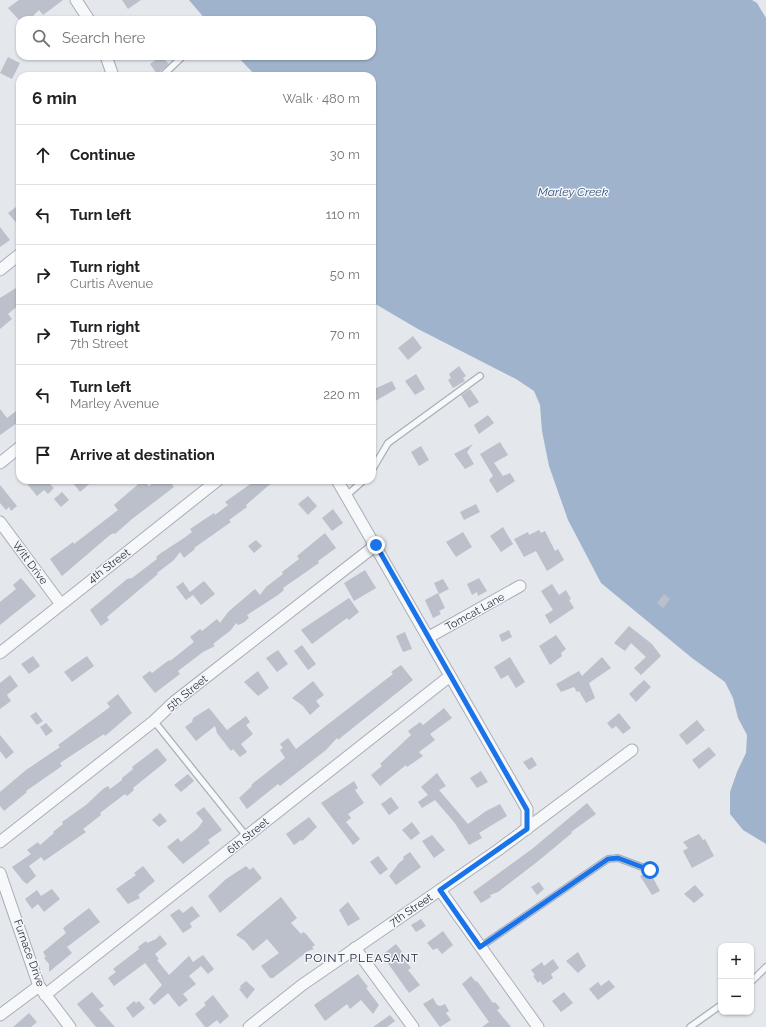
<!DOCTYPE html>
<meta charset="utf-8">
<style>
:root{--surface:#fff;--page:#f6f6f6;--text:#202124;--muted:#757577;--line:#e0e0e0}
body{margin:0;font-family:Raleway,sans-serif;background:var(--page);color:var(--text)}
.controls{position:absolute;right:12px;bottom:12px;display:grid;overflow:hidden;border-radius:8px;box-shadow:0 1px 3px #0004}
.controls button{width:36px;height:36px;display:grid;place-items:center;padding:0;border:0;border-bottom:1px solid var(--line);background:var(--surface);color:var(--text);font:20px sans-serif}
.stop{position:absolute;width:12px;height:12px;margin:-9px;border:3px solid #1a73e8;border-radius:50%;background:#fff}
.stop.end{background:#1a73e8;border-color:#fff;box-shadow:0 1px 4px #0008}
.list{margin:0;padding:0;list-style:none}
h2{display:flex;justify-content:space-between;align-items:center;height:52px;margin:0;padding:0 16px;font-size:17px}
h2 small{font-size:13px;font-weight:400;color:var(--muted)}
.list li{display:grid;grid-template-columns:26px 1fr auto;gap:12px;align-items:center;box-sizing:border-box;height:60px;padding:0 16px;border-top:1px solid var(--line)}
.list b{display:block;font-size:15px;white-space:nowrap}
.list p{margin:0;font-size:13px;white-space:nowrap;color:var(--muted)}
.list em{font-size:13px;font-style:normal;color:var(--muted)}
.icon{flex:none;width:22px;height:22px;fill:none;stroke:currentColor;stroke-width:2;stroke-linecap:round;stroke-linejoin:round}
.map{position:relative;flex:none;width:766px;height:1027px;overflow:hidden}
.search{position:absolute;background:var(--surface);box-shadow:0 1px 3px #0004;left:16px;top:16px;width:360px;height:44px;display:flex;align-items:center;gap:10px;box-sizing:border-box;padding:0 14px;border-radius:12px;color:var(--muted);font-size:15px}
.panel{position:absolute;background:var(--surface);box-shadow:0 1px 3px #0004;left:16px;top:72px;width:360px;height:412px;border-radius:12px}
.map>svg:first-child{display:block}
</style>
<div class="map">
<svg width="766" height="1027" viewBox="0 0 766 1027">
<rect width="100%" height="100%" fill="#e4e7ec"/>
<path fill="#9fb4cc" d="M189,0H752L757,3L766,18V844L743,830L730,814V792L737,772L746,753L747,735L738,718L733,698L725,682L692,658L601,583L568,520L549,466L542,431L540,405L534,391L516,379L418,329L372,302V76H256L237,56H372V20H206Z"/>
<g fill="#bbc0ca">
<path d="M19,0H63L43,15L39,10L29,20H19L8,8Z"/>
<path d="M122,0H141L128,9Z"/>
<path d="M161,56L169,64L157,74L150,64Z"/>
<path d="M8,57L20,63L12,79L0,73Z"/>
<path d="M16,207L20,212V227L8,213Z"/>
<path d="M0,227L10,240L0,247Z"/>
<path d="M16,288L20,293V304L8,314L12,319L0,329V298Z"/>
<path d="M413,336L422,348L408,360L398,348Z"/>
<path d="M459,366L466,376L463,378L465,381L453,388L448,380L451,378L449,374Z"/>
<path d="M416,374L425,389L415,395L405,381Z"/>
<path d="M392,381L396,389L372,403V390Z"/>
<path d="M470,389L479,402L469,408L461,395Z"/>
<path d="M20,408V421L0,435V409L7,418Z"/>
<path d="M488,415L494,423L479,434L474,425Z"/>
<path d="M500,442L508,455L494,463L503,476L510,473L515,481L497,493L489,480L493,476L480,454Z"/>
<path d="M473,444L467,452L474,464L465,469L454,454Z"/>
<path d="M421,446L429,460L419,466L411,452Z"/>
<path d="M24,480H46L54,488L48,494L44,490L37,496Z"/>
<path d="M77,480H94L80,492L73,483Z"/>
<path d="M143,480L149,486L156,480H169L174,487L132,519L115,534L114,533L110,535L62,576L50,559L73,542L74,544L118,510L114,505Z"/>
<path d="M256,480H275L246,505L247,507L229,520L231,522L194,548L195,549L184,558L180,552L174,560L157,573L158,574L107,617L109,620L101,626L90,610L127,579L132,578L157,559L156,557L161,553L184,538L192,532L190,529L214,513L215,515L228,505L225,502Z"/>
<path d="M0,485L17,506L11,511L9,507L6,510L0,503Z"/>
<path d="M62,492L69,500L61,507L54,499Z"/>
<path d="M308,496L317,506L308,515L298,504Z"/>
<path d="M476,504L480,512L464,520L460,512Z"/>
<path d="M333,509L343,523L332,531L322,518Z"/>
<path d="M503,527L513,544L501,552L490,536Z"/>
<path d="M539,530L541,533L545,531L555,551L558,549L564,560L547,571L536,551L524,557L514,539L528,532L529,535Z"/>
<path d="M463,532L472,547L456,557L446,542Z"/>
<path d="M325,533L336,548L318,561L319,563L283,588L284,590L278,595L247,615L249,618L243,623L238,625L236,623L231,630L213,644L215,646L203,652L178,671L180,674L155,693L142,677L150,671L152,673L169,660L170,661L194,642L190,637L200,629L202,631L217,619L220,623L228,612L255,589L260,595L266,587L283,574L282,572L299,559L297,556Z"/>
<path d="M256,540L262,546L254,553L248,546Z"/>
<path d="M365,570L376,588L354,601L344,583Z"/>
<path d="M21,578L36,596L0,625V602L16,589L13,585Z"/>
<path d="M479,578L487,591L478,596L477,592L472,595L467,584Z"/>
<path d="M443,579L449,589L439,594L434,583Z"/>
<path d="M204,581L215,594L201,605L193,595L186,600L176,587L183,582L190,592Z"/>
<path d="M552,584L559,595L566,590L571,599L569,600L574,608L550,624L545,615L553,610L541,591Z"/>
<path d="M438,593L445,608L439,611L441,614L433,618L425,600Z"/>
<path d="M664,594L670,599L663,608L657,603Z"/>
<path d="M349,598L359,612L349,620L347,618L312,644L301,630Z"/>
<path d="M629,626L652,644L661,656L641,675L634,668L646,657L631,643L625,651L614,643Z"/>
<path d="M509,630L512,637L502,642L499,635Z"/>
<path d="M405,632L412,649L403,652L396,636Z"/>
<path d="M556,635L566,649L561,653L562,656L550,665L539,646Z"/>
<path d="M302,645L316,664L308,670L294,651Z"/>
<path d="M278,650L288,664L277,672L266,658Z"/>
<path d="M33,656L40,666L29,674L21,664Z"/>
<path d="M87,656L94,666L72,682L64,672Z"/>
<path d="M510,657L525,682L516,688L508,675L501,679L494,667Z"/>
<path d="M602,657L611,668L589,683L595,698L586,703L579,691L577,692L574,687L561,692L556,684L579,671L582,676Z"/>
<path d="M401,665L413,680L344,735L338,740L337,738L326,750L280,786L278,784L247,809L239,798L252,786L251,785L285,758L280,750L283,748L280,744L288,738L296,749L393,674L391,672Z"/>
<path d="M258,671L269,688L258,696L244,682Z"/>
<path d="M10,675L18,686L7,695L11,701L0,709V683Z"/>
<path d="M644,680L651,687L636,702L629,694Z"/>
<path d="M313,681L324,695L316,701L320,706L310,715L303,706L292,698Z"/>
<path d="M118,694L132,713L105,736L104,734L60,763L62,766L26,791L27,792L4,811L0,806V792L26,770L60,747L58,745L110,707L107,703Z"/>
<path d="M209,708L227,730L246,716L250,722L246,725L253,734L241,744L247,752L240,757L233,749L231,751L217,733L215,726L196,741L185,727L192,722L193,718Z"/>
<path d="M444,708L452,718L430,734L435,740L419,752L423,756L407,767L406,765L380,786L371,775L382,766L380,764L411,735L408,731L420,722L423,725Z"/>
<path d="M36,712L43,721L37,725L30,716Z"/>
<path d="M619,713L631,728L623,734L616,726L612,729L607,723Z"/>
<path d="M697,720L705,730L687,745L679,735Z"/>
<path d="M46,723L53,731L46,736L40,727Z"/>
<path d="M0,735L14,752L6,759L0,751Z"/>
<path d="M709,747L716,755L699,769L692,760Z"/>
<path d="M157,748L167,760L164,763L133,788L134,790L127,796L125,794L100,813L101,815L83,829L86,832L44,861L41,857L29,866L36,876L27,884L23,881L12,867L31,854L27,850L38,842L40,845L54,833L53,832L63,824L62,822L86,805L103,789L108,786L110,789L122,780V778L133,769L132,767Z"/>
<path d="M532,757L537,765L529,770L523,762Z"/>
<path d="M481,771L488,782L477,788L470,778Z"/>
<path d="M437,773L446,786L439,790L468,824L486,811L500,804L507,816L479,833L482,838L469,845L454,822L435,800L422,808L418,802L428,795L421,787Z"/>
<path d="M188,774L194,781L181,792L174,785Z"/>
<path d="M354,781L358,788L355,790L364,803L348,814L351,818L346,822L360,839L353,845L321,803Z"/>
<path d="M391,797L399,808L389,815L381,804Z"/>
<path d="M587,803L596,814L571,832L572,833L537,862L498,892L490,895L491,897L481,903L473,892L532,849Z"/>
<path d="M204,807L222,830L208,840L210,843L183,864L167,847L178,838L181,842L198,828L203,821L196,813Z"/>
<path d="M160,813L167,821L159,827L152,820Z"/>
<path d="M309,817L317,827L302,841L301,840L294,845L286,834Z"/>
<path d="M412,822L420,833L411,840L402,830Z"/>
<path d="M699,834L703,840L705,839L714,856L692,868L683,851L688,848L683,842Z"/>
<path d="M432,835L445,850L434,858L422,841Z"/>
<path d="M410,852L421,867L396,885L389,876L399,863L404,859L403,857Z"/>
<path d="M378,856L388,869L380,875L370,862Z"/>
<path d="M143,866L155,881L138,895L140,898L128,904L116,889L136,875L134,873Z"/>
<path d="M246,866L250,870L253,867L262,878L220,913L208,896L226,879Z"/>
<path d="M646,873L651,874L660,891L652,895L640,876Z"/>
<path d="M539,882L544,889L537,895L531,887Z"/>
<path d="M695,885L704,895L694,903L684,894Z"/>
<path d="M52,889L60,899L44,912L38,904L32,909L25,899L37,890L41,896Z"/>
<path d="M281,897L297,918L291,923L301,934L303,932L306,934L315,945L312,947L314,949L308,951L273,978H270L261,966L279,953L267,939L253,951L245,941L236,935Z"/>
<path d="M348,902L360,919L348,926L339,910Z"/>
<path d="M192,906L200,916L190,923L192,927L183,933L170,915L179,909L183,913Z"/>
<path d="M89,908L100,922L67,947L72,953L49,972V964L44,958L46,957L43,952L66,933L63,928Z"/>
<path d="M421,919L426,926L416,932L411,925Z"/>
<path d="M443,931L453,945L442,954L437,948L433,950L427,943Z"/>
<path d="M160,935L167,944L155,954L159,959L157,960L169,975L189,956L193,962L203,955L214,969L208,974L201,966L189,976L196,984L183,994L188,1000L179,1007L168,993L154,1005L149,999L162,985L145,963L114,986L108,978L116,972L113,969L139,949L138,947L146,941L147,943L156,939Z"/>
<path d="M396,944L403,953L401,955L411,968L408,970L420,985L409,993L382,955Z"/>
<path d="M578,952L586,966L578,973L566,961Z"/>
<path d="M553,959L559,968L551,974L553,978L543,985L540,981L538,983L533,976L535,975L531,970L542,962L544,966Z"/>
<path d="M358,974L368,987L366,988L379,1005L373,1014L361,1000L350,1009L347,1004L325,1021L314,1005Z"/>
<path d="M471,976L476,982L477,981L493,1003L495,1002L500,1008L497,1010L511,1027H482L489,1022L462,984Z"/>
<path d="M609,980L615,987L598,1000L589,989L598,982L601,986Z"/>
<path d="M246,981L255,989L247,999L239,989L241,988L240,986Z"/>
<path d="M92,992L104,1006L99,1009L115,1027H96L77,1004Z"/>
<path d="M564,992L573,1003L561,1012L552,1001Z"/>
<path d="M213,995L229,1016L220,1024L217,1020L208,1027H205L195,1014L206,1005L204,1003Z"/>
<path d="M433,998L437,1005L440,1006L445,1004L449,1011L446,1013L451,1020L440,1027L423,1004Z"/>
<path d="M134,1001L136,1003L139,1001L145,1008L133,1018L126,1008Z"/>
<path d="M29,1013L37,1022L31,1027H13Z"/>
<path d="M390,1015L395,1021L387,1027H373Z"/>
</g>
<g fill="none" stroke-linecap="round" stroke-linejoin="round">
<defs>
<g id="lane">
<path d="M162,76L181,58"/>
<path d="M372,470L388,443L480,376"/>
<path d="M346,496L364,480"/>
<path d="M154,721L247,837"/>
<path d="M480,947L608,859L618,858L650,870"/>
<path d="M751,982L766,967"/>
<path d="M690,1027L721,1005"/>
</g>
<g id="street">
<path d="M76,0L89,20"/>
<path d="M106,56L113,76"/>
<path d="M0,270L20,254"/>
<path d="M0,463L20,447"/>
<path d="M337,480L527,809V829"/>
<path d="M0,522L60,603"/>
<path d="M429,637L520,586"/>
<path d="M0,653L218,480"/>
<path d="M0,842L154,721L174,702L376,545"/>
<path d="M0,873L39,986L70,1027"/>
<path d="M440,890L538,1027"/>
<path d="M355,948L413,1027"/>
<path d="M45,995L450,676"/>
<path d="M0,1015L39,986"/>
<path d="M249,1027L302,985L498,850L632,750"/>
</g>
</defs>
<use href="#lane" stroke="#a9aeb7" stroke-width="8"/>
<use href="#street" stroke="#a9aeb7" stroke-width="13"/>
<use href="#lane" stroke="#f7f8fa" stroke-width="5.5"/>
<use href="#street" stroke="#f7f8fa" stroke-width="11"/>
</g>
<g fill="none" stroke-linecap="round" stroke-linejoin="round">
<path stroke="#1a73e8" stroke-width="5" d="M376,545L527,810V829L440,890L480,947L608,859L618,858L650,870"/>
</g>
<g text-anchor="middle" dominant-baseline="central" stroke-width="3" stroke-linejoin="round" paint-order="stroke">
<g font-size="11" fill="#2b3445" stroke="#f4f6f9">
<text transform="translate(30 563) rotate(53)">Witt Drive</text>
<text transform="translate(109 566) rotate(-37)">4th Street</text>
<text transform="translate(475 612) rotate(-29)">Tomcat Lane</text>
<text transform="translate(187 693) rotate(-39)">5th Street</text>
<text transform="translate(248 836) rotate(-39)">6th Street</text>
<text transform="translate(411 910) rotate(-34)">7th Street</text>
<text transform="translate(29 953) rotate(70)">Furnace Drive</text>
</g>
<g font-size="12" font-style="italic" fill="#34527a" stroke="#f4f6f9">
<text x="573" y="192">Marley Creek</text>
</g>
<g font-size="12" letter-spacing="1" fill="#1d2536" stroke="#f4f6f9">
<text x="362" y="958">POINT PLEASANT</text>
</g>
</g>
</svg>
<div class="controls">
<button>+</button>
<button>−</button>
</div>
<div class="stop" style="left:650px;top:870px"></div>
<div class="stop end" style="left:376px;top:545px"></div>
<div class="search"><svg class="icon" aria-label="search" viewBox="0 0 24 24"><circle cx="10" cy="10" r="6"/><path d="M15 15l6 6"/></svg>Search here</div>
<section class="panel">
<h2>6 min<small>Walk · 480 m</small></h2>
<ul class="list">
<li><svg class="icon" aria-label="ahead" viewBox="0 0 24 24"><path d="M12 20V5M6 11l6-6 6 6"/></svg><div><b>Continue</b></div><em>30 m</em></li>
<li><svg class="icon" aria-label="left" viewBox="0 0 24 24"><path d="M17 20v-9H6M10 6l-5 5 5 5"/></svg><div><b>Turn left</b></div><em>110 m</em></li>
<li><svg class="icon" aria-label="right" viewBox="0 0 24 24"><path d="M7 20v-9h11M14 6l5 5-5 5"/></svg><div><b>Turn right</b><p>Curtis Avenue</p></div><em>50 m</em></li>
<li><svg class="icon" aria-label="right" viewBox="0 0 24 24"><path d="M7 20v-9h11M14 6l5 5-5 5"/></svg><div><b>Turn right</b><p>7th Street</p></div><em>70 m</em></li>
<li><svg class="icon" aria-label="left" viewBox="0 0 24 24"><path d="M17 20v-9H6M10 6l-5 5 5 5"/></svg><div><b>Turn left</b><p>Marley Avenue</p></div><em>220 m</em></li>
<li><svg class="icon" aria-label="arrive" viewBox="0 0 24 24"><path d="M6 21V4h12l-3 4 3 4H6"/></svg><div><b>Arrive at destination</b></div></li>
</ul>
</section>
</div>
